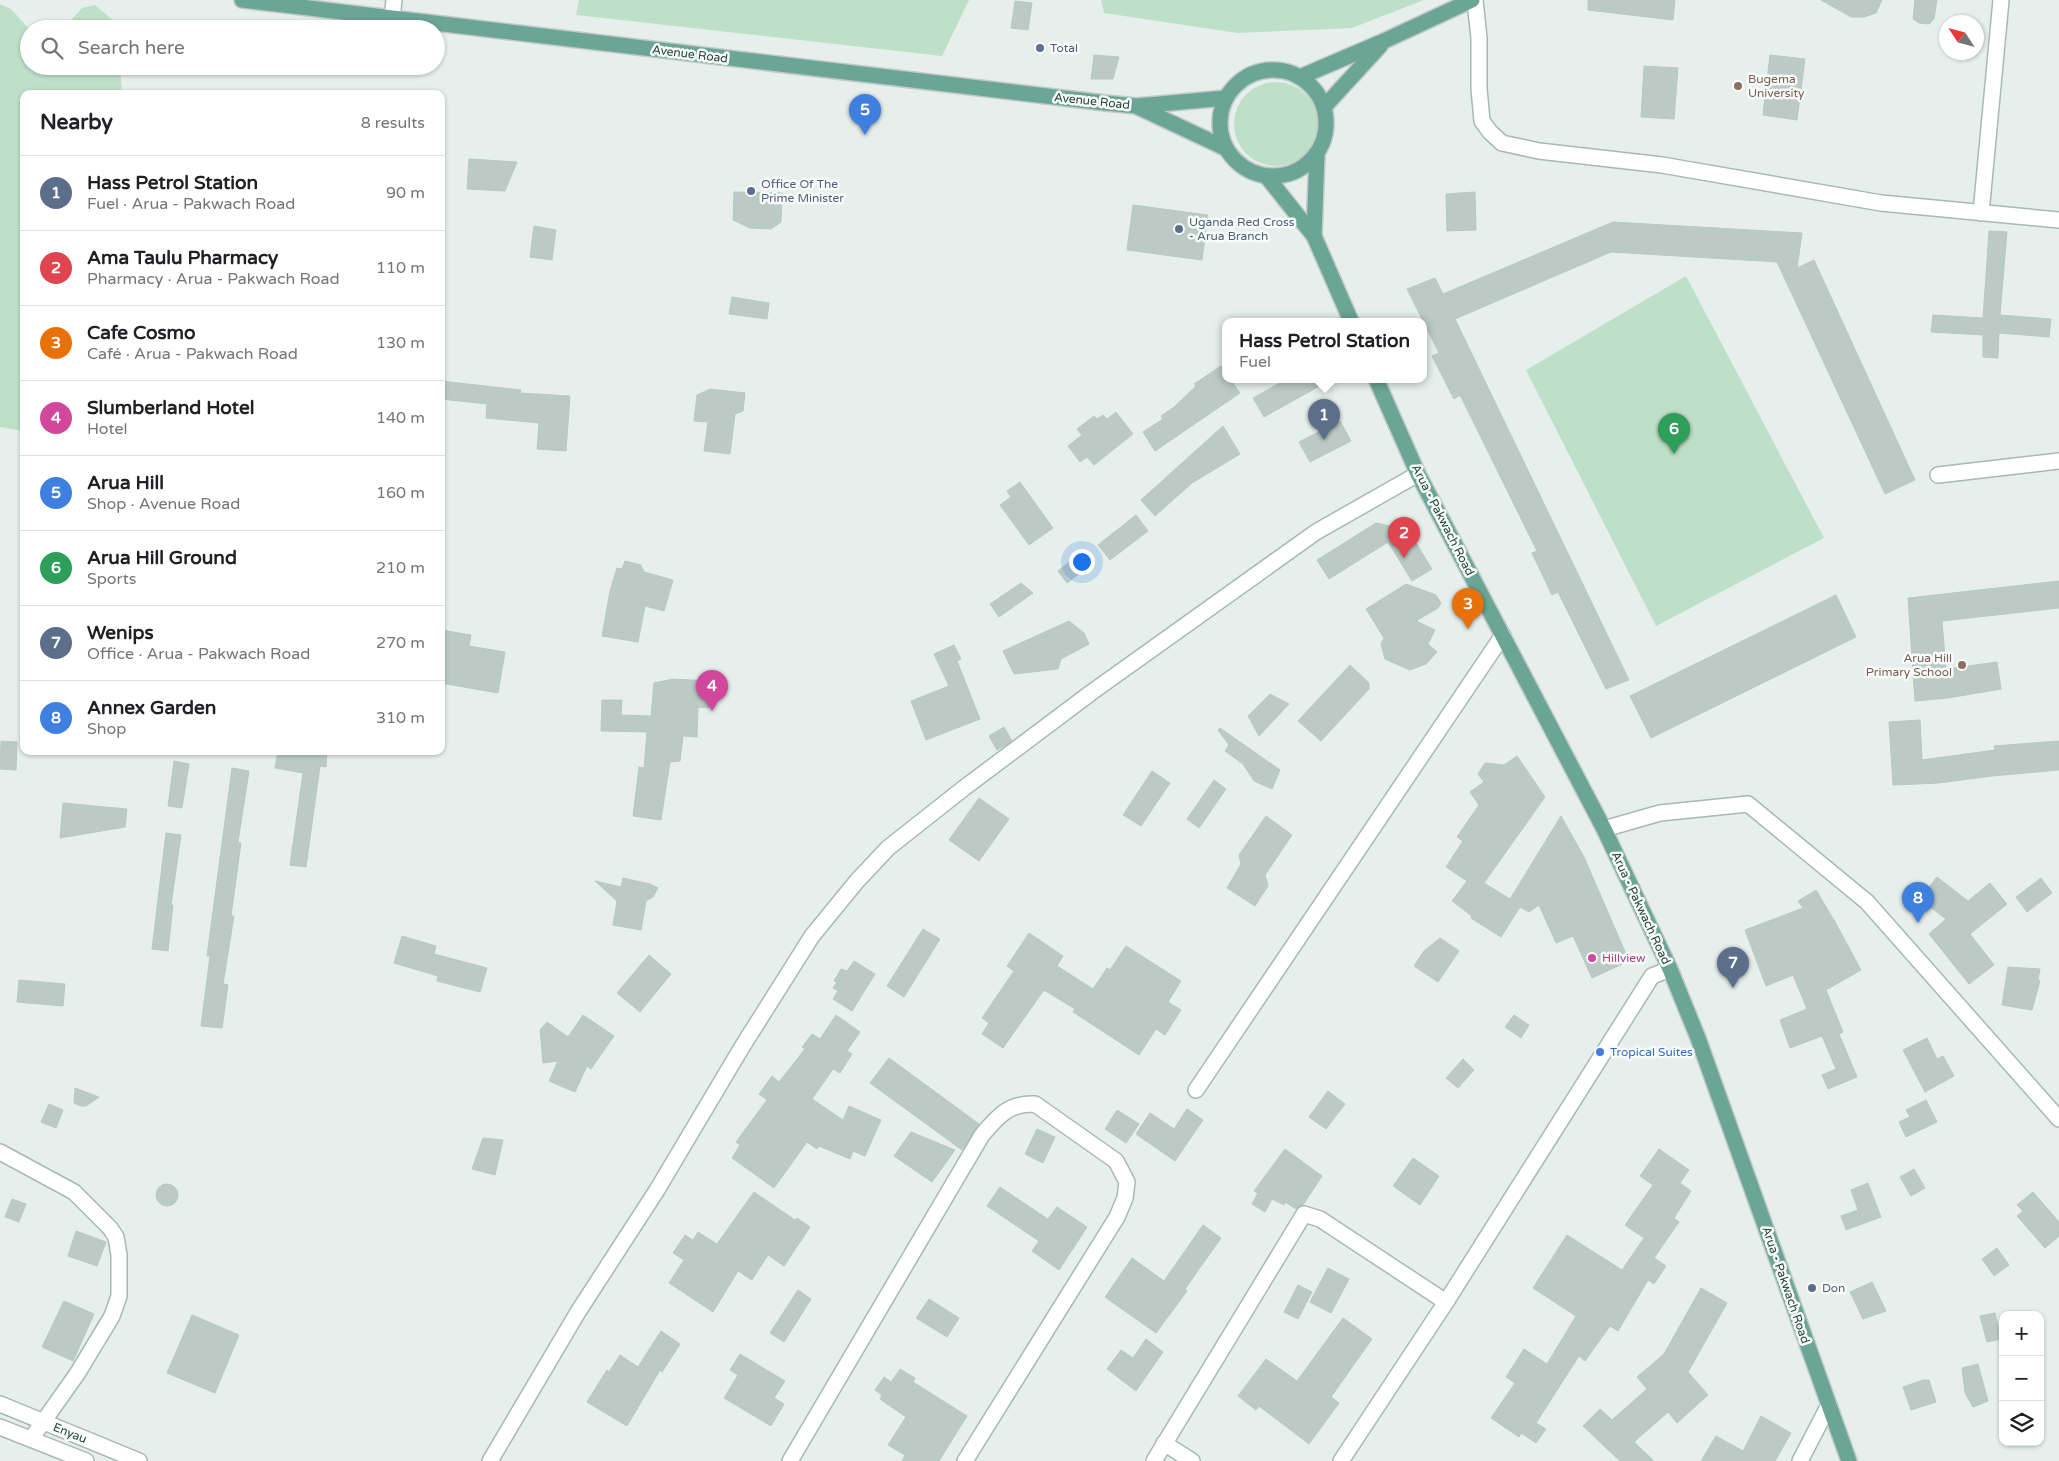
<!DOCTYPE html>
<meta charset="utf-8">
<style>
:root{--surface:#fff;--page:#f6f6f6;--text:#202124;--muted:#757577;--line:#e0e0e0;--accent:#1a73e8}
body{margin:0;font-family:"Varela Round",sans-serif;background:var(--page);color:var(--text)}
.controls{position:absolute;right:15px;bottom:15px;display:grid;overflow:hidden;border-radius:10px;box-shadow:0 1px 4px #0004}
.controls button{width:45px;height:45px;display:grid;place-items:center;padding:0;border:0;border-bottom:1px solid var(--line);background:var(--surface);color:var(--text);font:25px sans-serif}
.compass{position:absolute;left:1939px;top:15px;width:45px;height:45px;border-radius:50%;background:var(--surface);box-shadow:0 1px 4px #0004;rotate:306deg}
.you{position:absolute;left:1081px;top:561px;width:18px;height:18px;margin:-12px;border:4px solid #fff;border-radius:50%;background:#1a73e8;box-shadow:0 0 0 8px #1a73e833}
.badge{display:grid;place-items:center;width:32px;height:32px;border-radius:50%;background:var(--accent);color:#fff;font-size:16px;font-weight:700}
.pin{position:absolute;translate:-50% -41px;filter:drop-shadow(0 1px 2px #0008)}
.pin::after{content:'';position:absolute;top:26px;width:18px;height:15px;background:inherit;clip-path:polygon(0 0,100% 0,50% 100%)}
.popup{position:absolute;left:1222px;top:318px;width:205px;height:65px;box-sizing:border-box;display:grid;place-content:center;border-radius:10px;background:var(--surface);filter:drop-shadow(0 1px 4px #0005);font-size:16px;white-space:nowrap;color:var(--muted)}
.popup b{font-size:19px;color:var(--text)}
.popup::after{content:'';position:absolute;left:50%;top:100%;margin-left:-10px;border:10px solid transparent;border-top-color:var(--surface)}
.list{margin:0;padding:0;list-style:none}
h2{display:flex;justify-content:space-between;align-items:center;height:65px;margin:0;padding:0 20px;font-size:21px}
h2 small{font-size:16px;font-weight:400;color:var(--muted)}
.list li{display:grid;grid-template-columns:32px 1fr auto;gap:15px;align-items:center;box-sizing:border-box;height:75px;padding:0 20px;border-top:1px solid var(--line)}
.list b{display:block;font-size:19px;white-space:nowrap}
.list p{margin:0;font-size:16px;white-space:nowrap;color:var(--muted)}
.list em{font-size:16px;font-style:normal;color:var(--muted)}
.icon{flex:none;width:28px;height:28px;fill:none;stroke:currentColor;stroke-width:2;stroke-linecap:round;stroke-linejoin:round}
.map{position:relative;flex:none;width:2059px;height:1461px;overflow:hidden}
.search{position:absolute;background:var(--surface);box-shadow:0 1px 4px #0004;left:20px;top:20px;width:425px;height:55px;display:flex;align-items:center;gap:12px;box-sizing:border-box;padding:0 18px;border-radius:28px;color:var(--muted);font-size:19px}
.panel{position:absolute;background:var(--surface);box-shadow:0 1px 4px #0004;left:20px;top:90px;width:425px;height:665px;border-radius:10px}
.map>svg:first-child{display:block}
</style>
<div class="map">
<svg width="2059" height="1461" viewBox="0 0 2059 1461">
<rect width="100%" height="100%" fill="#e6efeb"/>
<g fill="#bfe0c8">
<path d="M579,0H969L942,56L576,15Z"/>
<path d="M1101,0H1424L1352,28L1238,33L1104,13Z"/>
<path d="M0,4L11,9L29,29V66H120L122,94H24V431L0,427Z"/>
<path d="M95,5L116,23L117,29H63L82,8Z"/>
<circle cx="1276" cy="124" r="42"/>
<path d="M1686,276L1824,538L1656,626L1526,370Z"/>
</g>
<g fill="#bbcac4" stroke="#b8c9c2">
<path d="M1588,0H1675L1673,20L1588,10Z"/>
<path d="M1821,0H1882L1876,13L1864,17H1851Z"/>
<path d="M1915,0H1937L1934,19L1929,24L1919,23L1913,19Z"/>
<path d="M1015,1L1032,3L1028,30L1011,28Z"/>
<path d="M1094,55L1119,57L1113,79H1091Z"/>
<path d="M1770,55L1805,59L1797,120L1763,115Z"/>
<path d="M1644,66L1678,68L1674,119L1641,117Z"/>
<path d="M469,159L517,162L505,191L467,189Z"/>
<path d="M734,192L782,193L781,222L771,229L750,228L733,220Z"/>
<path d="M1475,192L1476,230L1447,231L1446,194Z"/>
<path d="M1133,205L1208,215L1202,260L1127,250Z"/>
<path d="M1613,222L1802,233L1797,268L1814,260L1915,480L1885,494L1777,262L1611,252L1455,319L1629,680L1606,689L1558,592L1552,595L1532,553L1537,551L1460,395L1454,399L1432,356L1439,353L1407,289L1435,278L1443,294Z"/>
<path d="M534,226L556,230L552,260L530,257Z"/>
<path d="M1989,231L2007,232L2000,315L2051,319L2049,337L1999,333L1998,358L1983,357V335L1931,332L1933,315L1983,318Z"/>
<path d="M732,297L769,303L767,319L729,314Z"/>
<path d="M1221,366L1225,372V379H1230L1240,393L1155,451L1143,432L1163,419L1161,416L1173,408L1196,386L1194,384Z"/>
<path d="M1287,379H1332L1264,417L1253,398Z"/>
<path d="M441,381L521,390L520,393L570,396L566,451L537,449L539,423L486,418L487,404L441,399Z"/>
<path d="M710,389L745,393L743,411L735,414L730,454L704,451L708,422L694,421L697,395Z"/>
<path d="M1116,412L1133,434L1094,465L1087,457L1080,462L1068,446L1082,435L1077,429L1094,416L1097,419L1103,415L1107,419Z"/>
<path d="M1340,421L1351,441L1310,462L1299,442Z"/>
<path d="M1223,426L1240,454L1192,483L1155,516L1141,500Z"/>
<path d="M1020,482L1053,528L1029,545L1000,505L1011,497L1007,491Z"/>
<path d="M1136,515L1148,531L1110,560L1098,545Z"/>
<path d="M1376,523L1408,530L1432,569L1412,581L1388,542L1329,579L1317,560Z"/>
<path d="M1081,553L1094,562L1067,583L1058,571Z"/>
<path d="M625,561L641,565L644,572L673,580L664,611L645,606L638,642L602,636L610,591L617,568L622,569Z"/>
<path d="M2059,581V608L1942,621L1946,669L1997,662L2001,689L1948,698L1915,701L1908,598Z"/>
<path d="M1021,583L1033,593L999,617L990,604Z"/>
<path d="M1406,584L1436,595L1441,603L1438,608L1416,621L1435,630L1428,644L1437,652L1426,664L1410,670L1385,659L1381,644L1384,638L1366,609Z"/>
<path d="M1836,595L1856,637L1651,738L1630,696Z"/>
<path d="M1069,621L1084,633L1089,644L1061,659L1058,669L1014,674L1003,651Z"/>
<path d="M441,630L471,635L469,646L505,652L498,693L441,683Z"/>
<path d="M954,645L961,659L957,661L980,719L926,740L911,701L949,686L934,654Z"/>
<path d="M1350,665L1369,683V689L1321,741L1298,721Z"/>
<path d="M673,679L710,681L709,708L698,707L697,737L683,736L680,761L670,762L661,820L633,816L639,767L644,768L647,732L601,731L602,700H622L621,715L651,716L654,683Z"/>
<path d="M1270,694L1289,704L1259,736L1248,716Z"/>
<path d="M1920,720L1922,760L1995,750L1994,746L2059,741V770L1992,776L1939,783L1893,785L1889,722Z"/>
<path d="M1004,727L1012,741L997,750L989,736Z"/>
<path d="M1220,728L1280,770L1272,789L1254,781L1243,764L1225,751L1229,745L1218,730Z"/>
<path d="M1,741L17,742L16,770L0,769Z"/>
<path d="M278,751H327L326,767L320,766L306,867L290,865L303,773L275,768Z"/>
<path d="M1517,756L1545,797L1484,883L1510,899L1561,816L1584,857L1629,961L1592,978L1573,936L1556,943L1539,905L1529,912L1520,907L1501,937L1471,918L1472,916L1452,901L1467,881L1446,867L1463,841L1457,837L1479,805L1470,792L1484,782L1478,774L1485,763L1504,765Z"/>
<path d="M174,761L189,764L182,808L168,806Z"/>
<path d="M232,768L249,771L238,842L241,843L231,916H234L223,984L228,985L222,1028L201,1026L210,956H207Z"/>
<path d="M1152,771L1170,783L1141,826L1123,815Z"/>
<path d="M1214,780L1226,789L1199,828L1187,819Z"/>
<path d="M979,798L1009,819L979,861L949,840Z"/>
<path d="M63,803L127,809L125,827L60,838Z"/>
<path d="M1266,816L1292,835L1265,875L1268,886L1255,906L1227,888L1241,864L1239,855Z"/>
<path d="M166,833L181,835L171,905H173L168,951L152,949Z"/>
<path d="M1937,877L1968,901L1990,883L2007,904L1970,934L1994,965L1969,984L1929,934L1946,919L1920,899Z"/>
<path d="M623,878L650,884L658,888L653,897L646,901L641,930L613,925L617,901L595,881L621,887Z"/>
<path d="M2041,878L2052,893L2027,912L2016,897Z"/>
<path d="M1816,890L1835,922L1861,970L1826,990L1843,1032L1839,1034L1857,1077L1828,1089L1822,1075L1836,1069L1822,1036L1790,1048L1780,1020L1807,1009L1793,975L1766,986L1745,930L1803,908L1798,901Z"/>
<path d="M923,929L940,939L904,997L887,986Z"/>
<path d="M1029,933L1063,956L1057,966L1093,989L1107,968L1110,970L1126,946L1181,981L1168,1002L1181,1010L1165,1035L1156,1029L1139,1055L1073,1012L1075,1009L1044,990L1003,1048L982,1034L989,1023L982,1018L1014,971L1007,966Z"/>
<path d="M402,936L436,946L434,954L487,968L480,992L437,981L438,976L394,963Z"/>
<path d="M1440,938L1459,951L1438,982L1414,966L1424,951Z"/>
<path d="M649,955L671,974L640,1012L617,993Z"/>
<path d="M854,961L875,974L852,1011L833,999L838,991L833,988L837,982L834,981L841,969L847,971Z"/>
<path d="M2008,967L2040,969L2038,979L2040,981L2032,1010L2002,1005Z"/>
<path d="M19,980L65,984L63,1006L17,1002Z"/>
<path d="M583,1015L614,1036L591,1069L587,1066L575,1092L549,1081L558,1061L543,1063L540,1030L547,1022L568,1037Z"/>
<path d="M836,1015L860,1032L847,1051L852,1054L840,1073L833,1069L812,1099L843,1120L849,1106L881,1120L865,1156L853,1151L850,1159L819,1146L817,1149L807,1142L774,1188L732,1158L740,1145L736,1142L767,1100L759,1094L772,1076L779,1082L805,1049L802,1047L812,1034L820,1039Z"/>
<path d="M1514,1015L1529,1025L1521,1038L1505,1027Z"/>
<path d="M1927,1038L1937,1059L1943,1056L1954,1076L1925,1092L1903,1050Z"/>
<path d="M889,1058L979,1124L962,1150L870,1083Z"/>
<path d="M1463,1059L1474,1070L1458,1088L1446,1078Z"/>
<path d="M75,1088L99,1097L86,1106H81L74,1103Z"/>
<path d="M1328,1091L1345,1104L1326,1129L1309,1117Z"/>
<path d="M1926,1100L1937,1122L1906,1137L1899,1122L1910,1117L1906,1110Z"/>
<path d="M49,1104L63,1110L56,1128L41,1122Z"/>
<path d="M1187,1109L1203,1120L1175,1161L1136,1134L1150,1113L1174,1129Z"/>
<path d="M1117,1110L1139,1124L1126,1143L1105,1129Z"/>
<path d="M1037,1129L1055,1137L1043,1163L1025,1154Z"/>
<path d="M911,1132L955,1150L932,1182L894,1156Z"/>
<path d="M483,1138L503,1140L495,1175L472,1169Z"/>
<path d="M1285,1149L1322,1176L1303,1205L1296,1209L1285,1202L1284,1205L1272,1199L1265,1212L1252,1204L1258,1193L1254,1191Z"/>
<path d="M1659,1149L1689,1170L1680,1183L1691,1191L1674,1218L1679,1222L1654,1258L1666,1266L1654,1284L1648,1280L1618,1331L1610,1326L1585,1361L1579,1356L1536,1423L1546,1429L1536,1443L1521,1433L1519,1437L1491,1418L1515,1383L1506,1377L1524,1349L1547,1364L1576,1316L1533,1288L1567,1235L1622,1270L1644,1238L1625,1225L1653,1185L1640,1176Z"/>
<path d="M1413,1158L1439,1176L1420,1205L1393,1186Z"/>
<path d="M1914,1169L1925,1188L1911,1196L1900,1177Z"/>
<path d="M1868,1183L1881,1217L1846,1230L1841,1216L1858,1210L1851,1190Z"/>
<circle cx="167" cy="1195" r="11"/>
<path d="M1000,1187L1048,1219L1057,1207L1087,1227L1059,1270L1032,1251L1039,1241L987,1206Z"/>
<path d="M754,1192L795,1220L797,1218L810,1227L784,1266L768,1255L752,1280L738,1271L713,1312L669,1283L684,1260L673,1253L685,1235L693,1240L698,1232L717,1244Z"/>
<path d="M2033,1192L2059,1222V1236L2045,1248L2017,1216L2023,1211L2017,1205Z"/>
<path d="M12,1199L26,1204L19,1222L5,1217Z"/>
<path d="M1203,1225L1221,1238L1185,1289L1187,1291L1156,1333L1105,1297L1132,1258L1164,1281Z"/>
<path d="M76,1231L106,1242L97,1266L68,1256Z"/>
<path d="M1997,1248L2009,1265L1994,1276L1982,1259Z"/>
<path d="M1328,1268L1349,1279L1331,1313L1310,1302Z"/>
<path d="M1872,1282L1886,1311L1863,1319L1850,1292Z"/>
<path d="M1298,1285L1312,1292L1298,1319L1284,1312Z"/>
<path d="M1701,1288L1727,1303L1688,1372L1708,1395L1677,1423L1668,1412L1634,1442L1654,1461H1620L1583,1426L1600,1409L1612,1420L1647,1389L1637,1377L1664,1354Z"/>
<path d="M798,1290L811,1299L784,1342L770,1333Z"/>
<path d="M929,1299L959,1318L947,1337L916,1318Z"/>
<path d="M64,1301L94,1314L73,1361L42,1347Z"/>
<path d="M1995,1313L2001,1339L1987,1342L1980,1316Z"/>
<path d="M192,1315L239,1335L215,1393L167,1373Z"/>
<path d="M1343,1318L1372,1339L1331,1397L1339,1403L1309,1444L1259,1406L1256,1410L1238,1396L1266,1359L1297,1381Z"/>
<path d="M661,1331L680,1344L662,1372L660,1370L627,1426L587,1402L607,1370L609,1372L620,1355L638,1367Z"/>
<path d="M1146,1339L1163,1352L1136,1391L1107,1369L1121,1350L1133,1358Z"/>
<path d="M740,1354L785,1381L774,1398L784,1404L771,1426L724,1398L738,1375L730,1370Z"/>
<path d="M1978,1364L1988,1401L1973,1407L1965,1393L1962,1368Z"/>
<path d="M900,1369L915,1378L913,1382L967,1416L939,1461H902L905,1455L888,1445L906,1417L880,1399L882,1395L875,1390L884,1377L891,1382Z"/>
<path d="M1923,1380H1929L1936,1402L1911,1410L1903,1387Z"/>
<path d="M1761,1416L1791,1433L1775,1461H1701L1716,1436L1743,1451Z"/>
</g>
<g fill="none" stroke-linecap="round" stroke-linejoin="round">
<defs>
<g id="minor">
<path d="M1475,0L1479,38V89L1482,121L1490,132L1502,143L1539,151L1662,165L1881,203L2059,220"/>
<path d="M392,18L394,0"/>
<path d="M1981,213L2001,0"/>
<path d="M1938,475L2059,461"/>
<path d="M1604,829L1660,813L1748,804L1867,902L2059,1119"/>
<path d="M1196,1090L1503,635"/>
<path d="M0,1152L74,1192L110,1228L116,1237L119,1255V1296L112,1316L77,1374L31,1439"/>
<path d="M0,1404L139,1461"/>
<path d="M0,1427L86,1461"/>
<path d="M1164,1443L1192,1461"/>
<path d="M490,1461L578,1312L657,1190L742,1047L812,936L857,881L888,848L964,788L1092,692L1316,532L1418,474"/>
<path d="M790,1461L982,1135C998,1116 1009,1103 1035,1104L1116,1161L1127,1182L1125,1198L1117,1217L965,1461"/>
<path d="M1154,1461L1304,1214L1320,1219L1446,1302"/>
<path d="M1341,1461L1446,1302L1652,976L1670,969"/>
<path d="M1800,1461L1829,1405"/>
</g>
<g id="major">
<path d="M242,0L1105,103L1137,106L1226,98"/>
<circle cx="1273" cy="123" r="53"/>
<path d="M1300,77L1384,41L1472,0"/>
<path d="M1325,106L1380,46"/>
<path d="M1138,107L1225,148"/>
<path d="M1267,177L1314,236L1351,321"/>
<path d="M1314,236L1317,154"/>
<path d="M1376,379L1418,474L1604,829L1670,969L1698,1038L1849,1461"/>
</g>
</defs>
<use href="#minor" stroke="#a8b8b2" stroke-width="18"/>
<use href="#major" stroke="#c2cac8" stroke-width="18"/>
<use href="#minor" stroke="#fff" stroke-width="15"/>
<use href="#major" stroke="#6aa596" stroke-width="15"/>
</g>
<g fill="#5c6f8a" stroke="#f7fbf9" stroke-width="2">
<circle cx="1040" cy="48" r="5"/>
<circle cx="751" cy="191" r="5"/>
<circle cx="1179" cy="229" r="5"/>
<circle cx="1812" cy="1288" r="5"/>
</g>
<g fill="#8d6e63" stroke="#f7fbf9" stroke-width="2">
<circle cx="1738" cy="86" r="5"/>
<circle cx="1962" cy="665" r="5"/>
</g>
<circle fill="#d1479c" stroke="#f7fbf9" stroke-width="2" cx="1592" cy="958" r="5"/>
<circle fill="#3f7fe0" stroke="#f7fbf9" stroke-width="2" cx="1600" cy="1052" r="5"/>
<g text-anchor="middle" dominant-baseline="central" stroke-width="5" stroke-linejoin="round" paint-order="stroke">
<g font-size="12" fill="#4e5e75" stroke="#f7fbf9" text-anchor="start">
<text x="1050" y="48">Total</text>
<text x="761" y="184">Office Of The<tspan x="761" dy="14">Prime Minister</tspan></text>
<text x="1189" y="222">Uganda Red Cross<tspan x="1189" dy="14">- Arua Branch</tspan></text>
<text x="1822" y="1288">Don</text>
</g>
<g font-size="12" fill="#24423a" stroke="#f7fbf9">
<text transform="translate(690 54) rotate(7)">Avenue Road</text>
<text transform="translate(1092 101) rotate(6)">Avenue Road</text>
<text transform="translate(1443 520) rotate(63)">Arua - Pakwach Road</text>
<text transform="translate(1641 908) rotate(65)">Arua - Pakwach Road</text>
<text transform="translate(1786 1285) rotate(71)">Arua - Pakwach Road</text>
<text transform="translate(70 1433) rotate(22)">Enyau</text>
</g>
<g font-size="12" fill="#785e54" stroke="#f7fbf9" text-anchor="start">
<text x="1748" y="79">Bugema<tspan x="1748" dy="14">University</tspan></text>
<text x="1952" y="658" text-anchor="end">Arua Hill<tspan x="1952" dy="14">Primary School</tspan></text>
</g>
<g font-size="12" fill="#b23c85" stroke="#f7fbf9" text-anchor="start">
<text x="1602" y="958">Hillview</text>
</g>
<g font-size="12" fill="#366cbe" stroke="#f7fbf9" text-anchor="start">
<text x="1610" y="1052">Tropical Suites</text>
</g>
</g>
</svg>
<div class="controls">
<button>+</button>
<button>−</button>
<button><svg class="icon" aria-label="layers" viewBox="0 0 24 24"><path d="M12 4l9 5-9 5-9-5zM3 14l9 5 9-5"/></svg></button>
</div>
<svg class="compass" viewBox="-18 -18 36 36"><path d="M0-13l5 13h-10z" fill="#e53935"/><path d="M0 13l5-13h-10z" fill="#757577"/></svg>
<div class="you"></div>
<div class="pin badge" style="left:1324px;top:440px;background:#5c6f8a">1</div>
<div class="popup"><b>Hass Petrol Station</b>Fuel</div>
<div class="pin badge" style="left:1404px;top:558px;background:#e0444e">2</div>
<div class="pin badge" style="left:1468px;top:629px;background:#e8710a">3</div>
<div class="pin badge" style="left:712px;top:711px;background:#d1479c">4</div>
<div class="pin badge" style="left:865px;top:135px;background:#3f7fe0">5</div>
<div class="pin badge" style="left:1674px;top:454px;background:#2e9e5b">6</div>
<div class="pin badge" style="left:1733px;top:988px;background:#5c6f8a">7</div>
<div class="pin badge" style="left:1918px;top:923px;background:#3f7fe0">8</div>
<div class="search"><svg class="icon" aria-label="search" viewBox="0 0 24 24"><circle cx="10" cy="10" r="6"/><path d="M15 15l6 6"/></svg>Search here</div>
<section class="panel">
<h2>Nearby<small>8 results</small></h2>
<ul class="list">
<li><span class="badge" style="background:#5c6f8a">1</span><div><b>Hass Petrol Station</b><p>Fuel · Arua - Pakwach Road</p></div><em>90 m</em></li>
<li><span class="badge" style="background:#e0444e">2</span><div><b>Ama Taulu Pharmacy</b><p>Pharmacy · Arua - Pakwach Road</p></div><em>110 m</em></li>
<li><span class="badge" style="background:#e8710a">3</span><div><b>Cafe Cosmo</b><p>Café · Arua - Pakwach Road</p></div><em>130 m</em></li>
<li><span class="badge" style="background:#d1479c">4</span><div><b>Slumberland Hotel</b><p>Hotel</p></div><em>140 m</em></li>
<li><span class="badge" style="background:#3f7fe0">5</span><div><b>Arua Hill</b><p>Shop · Avenue Road</p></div><em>160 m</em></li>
<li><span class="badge" style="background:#2e9e5b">6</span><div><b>Arua Hill Ground</b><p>Sports</p></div><em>210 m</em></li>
<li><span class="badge" style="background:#5c6f8a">7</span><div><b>Wenips</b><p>Office · Arua - Pakwach Road</p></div><em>270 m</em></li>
<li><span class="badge" style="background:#3f7fe0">8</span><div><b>Annex Garden</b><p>Shop</p></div><em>310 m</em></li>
</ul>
</section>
</div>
